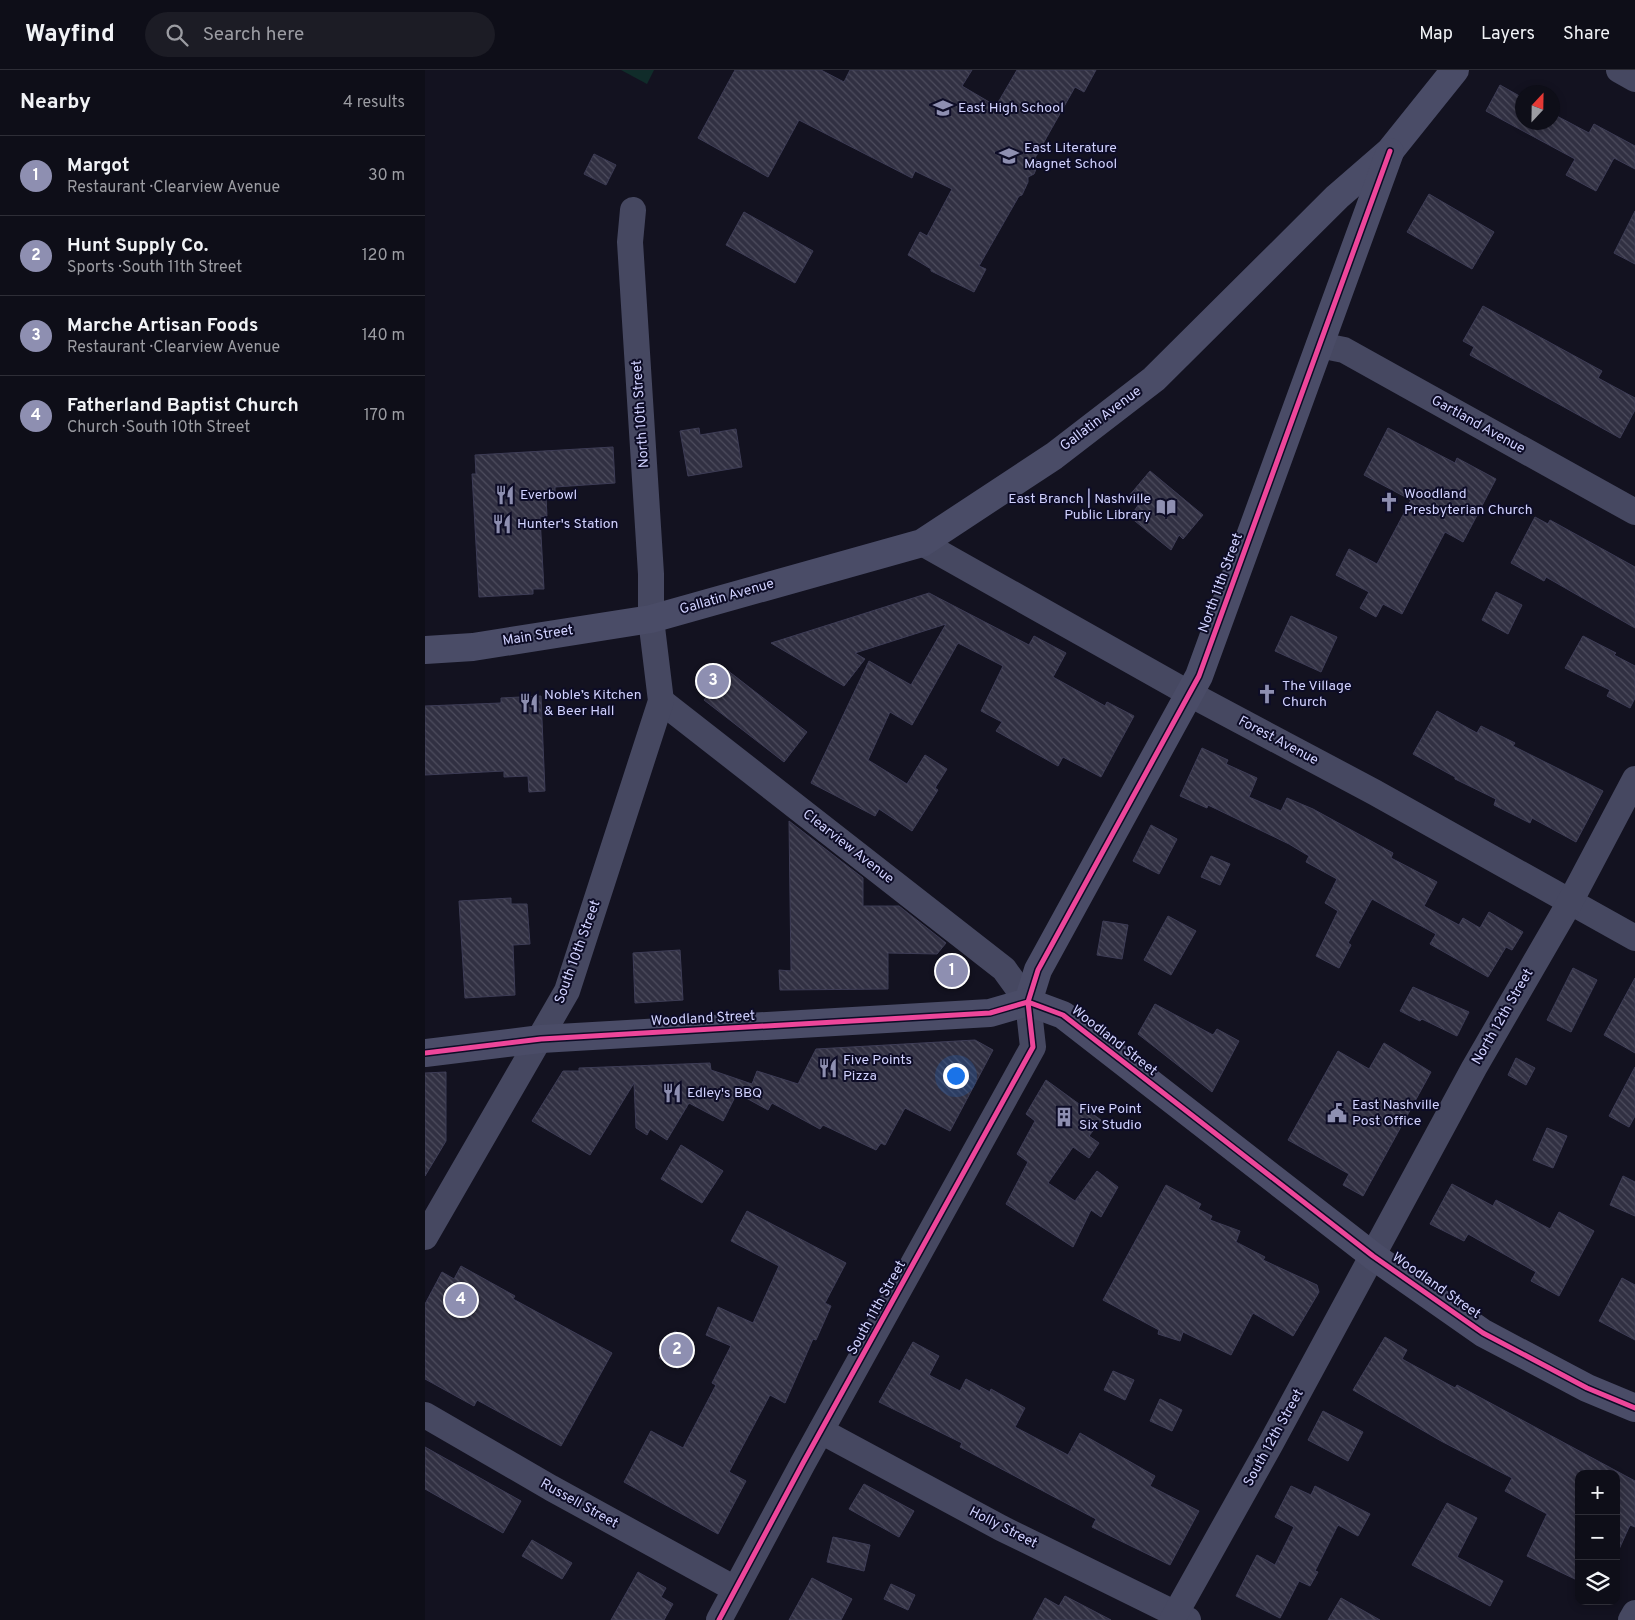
<!DOCTYPE html>
<meta charset="utf-8">
<style>
:root{--surface:#0e0e18;--page:#1c1c25;--text:#f1f3f6;--muted:#9b9ca2;--line:#2e2e37;--accent:#8e8fb1}
body{margin:0;font-family:Overpass,sans-serif;background:var(--page);color:var(--text)}
.controls{position:absolute;right:15px;bottom:15px;display:grid;overflow:hidden;border-radius:10px;box-shadow:0 2px 8px #0003}
.controls button{width:45px;height:45px;display:grid;place-items:center;padding:0;border:0;border-bottom:1px solid var(--line);background:var(--surface);color:var(--text);font:25px sans-serif}
.compass{position:absolute;left:1090px;top:15px;width:45px;height:45px;border-radius:50%;background:var(--surface);box-shadow:0 2px 8px #0003;rotate:22deg}
.you{position:absolute;left:530px;top:1005px;width:18px;height:18px;margin:-12px;border:4px solid #fff;border-radius:50%;background:#1a73e8;box-shadow:0 0 0 8px #1a73e833}
.badge{display:grid;place-items:center;width:32px;height:32px;border-radius:50%;background:var(--accent);color:#fff;font-size:16px;font-weight:700}
.pin{position:absolute;translate:-50% -50%;border:2px solid #fff;box-shadow:0 1px 5px #0006}
.list{margin:0;padding:0;list-style:none}
h2{display:flex;justify-content:space-between;align-items:center;height:65px;margin:0;padding:0 20px;font-size:21px}
h2 small{font-size:16px;font-weight:400;color:var(--muted)}
.list li{display:grid;grid-template-columns:32px 1fr auto;gap:15px;align-items:center;box-sizing:border-box;height:80px;padding:0 20px;border-top:1px solid var(--line)}
.list b{display:block;font-size:19px;white-space:nowrap}
.list p{margin:0;font-size:16px;white-space:nowrap;color:var(--muted)}
.list em{font-size:16px;font-style:normal;color:var(--muted)}
.icon{flex:none;width:28px;height:28px;fill:none;stroke:currentColor;stroke-width:2;stroke-linecap:round;stroke-linejoin:round}
.map{position:relative;flex:none;width:1210px;height:1550px;overflow:hidden}
header{display:flex;align-items:center;gap:30px;box-sizing:border-box;height:70px;padding:0 25px;background:var(--surface);border-bottom:1px solid var(--line)}
header strong{font-size:24px}
nav{display:flex;gap:28px;margin-inline-start:auto;font-size:18px}
.search{width:350px;height:45px;background:var(--page);display:flex;align-items:center;gap:12px;box-sizing:border-box;padding:0 18px;border-radius:28px;color:var(--muted);font-size:19px}
main{display:flex}
aside{flex:1;background:var(--surface)}
.map>svg:first-child{display:block}
</style>
<header>
<strong>Wayfind</strong>
<div class="search"><svg class="icon" aria-label="search" viewBox="0 0 24 24"><circle cx="10" cy="10" r="6"/><path d="M15 15l6 6"/></svg>Search here</div>
<nav><a>Map</a><a>Layers</a><a>Share</a></nav>
</header>
<main>
<aside>
<h2>Nearby<small>4 results</small></h2>
<ul class="list">
<li><span class="badge">1</span><div><b>Margot</b><p>Restaurant · Clearview Avenue</p></div><em>30 m</em></li>
<li><span class="badge">2</span><div><b>Hunt Supply Co.</b><p>Sports · South 11th Street</p></div><em>120 m</em></li>
<li><span class="badge">3</span><div><b>Marche Artisan Foods</b><p>Restaurant · Clearview Avenue</p></div><em>140 m</em></li>
<li><span class="badge">4</span><div><b>Fatherland Baptist Church</b><p>Church · South 10th Street</p></div><em>170 m</em></li>
</ul>
</aside>
<div class="map">
<svg width="1210" height="1550" viewBox="0 0 1210 1550">
<defs>
<pattern id="building-back-hatch" width="6" height="6" patternUnits="userSpaceOnUse" patternTransform="scale(1.25)"><rect width="6" height="6" fill="#313042"/><path d="M-1 5l2 2M0 0l6 6M5-1l2 2" fill="none" stroke="#4e4d5e"/></pattern>
</defs>
<rect width="100%" height="100%" fill="#131220"/>
<path fill="#102c2a" d="M196,0H229L222,14Z"/>
<g fill="url(#building-back-hatch)" stroke="#3d3c55">
<path d="M310,0H396L419,12L425,0H547L537,16L571,36L592,0H671L659,22L650,17L610,88L614,92L609,104L603,107V112L597,125L594,126L554,196L561,199L549,222L506,201V199L483,185L495,162L502,166L527,119L490,101L487,108L374,50L343,107L273,68Z"/>
<path d="M1075,15L1098,28V52H1128V44L1164,63L1169,54L1210,76V99L1189,88L1171,121L1141,105L1150,89L1061,41Z"/>
<path d="M169,84L191,95L181,115L159,104Z"/>
<path d="M1004,124L1069,162L1047,199L982,162Z"/>
<path d="M1210,141V194L1189,183Z"/>
<path d="M319,142L388,181L370,213L301,175Z"/>
<path d="M1058,236L1177,301L1173,308L1210,328V340L1195,368L1045,285L1049,277L1038,271Z"/>
<path d="M274,358L275,365L311,359L317,397L263,406L255,361Z"/>
<path d="M963,358L1030,393L1032,388L1071,409L1038,472L1020,462L977,544L958,534L951,547L935,538L944,522L911,505L924,479L952,494L986,430L939,405Z"/>
<path d="M188,377L190,413L130,417V426L121,427L122,446L115,447L119,519H108V524L54,527L47,404H51L50,385Z"/>
<path d="M725,401L778,445L758,469L754,465L746,480L705,447L714,434L704,426Z"/>
<path d="M1110,447L1123,454L1125,450L1210,497V558L1121,507L1119,511L1086,493Z"/>
<path d="M1071,522L1097,535L1083,564L1057,550Z"/>
<path d="M504,523L604,575L609,566L641,583L628,607L680,636L682,632L709,646L676,707L638,687L633,696L571,661L577,652L556,641L578,596L533,573L487,655L465,642L443,690L482,714L500,685L522,699L510,718L513,720L487,761L454,739L450,746L386,713L444,591L486,615L521,554L430,583L440,589L419,616L346,573Z"/>
<path d="M866,546L912,567L896,602L850,581Z"/>
<path d="M1158,566L1191,583L1189,585L1210,596V628L1205,638L1182,626L1185,620L1140,598Z"/>
<path d="M302,600L382,662L359,692L279,630Z"/>
<path d="M116,626L120,721L104,722L103,706L79,707V701L0,705V636L76,633V628Z"/>
<path d="M1012,641L1052,663L1056,656L1090,673L1088,676L1178,721L1151,772L1107,748L1105,753L1069,735L1071,729L1030,709V707L988,684Z"/>
<path d="M777,678L803,690L801,694L832,708L824,727L856,741L862,728L888,739L968,783L966,788L1012,812L999,836L1034,855L1038,848L1055,858L1064,842L1098,862L1087,880L1081,877L1063,907L1005,874L1011,864L947,829L923,873L926,875L914,898L891,886L913,841L900,833L912,809L881,792L884,786L864,774L783,735L782,738L755,726Z"/>
<path d="M364,751L438,808V836H474L521,873L512,884L463,883V919L355,920L354,900L366,901Z"/>
<path d="M726,755L752,769L734,804L708,791Z"/>
<path d="M786,786L805,794L795,815L776,807Z"/>
<path d="M86,828V834H102L105,874L88,875L90,925L40,928L34,831Z"/>
<path d="M743,846L771,861L746,905L719,890Z"/>
<path d="M678,851L703,855L697,889L672,885Z"/>
<path d="M255,880L258,930L210,933L208,883Z"/>
<path d="M1148,898L1172,910L1146,962L1122,950Z"/>
<path d="M1210,908V983L1179,965Z"/>
<path d="M988,917L1044,942L1032,966L997,949L995,951L975,941Z"/>
<path d="M730,934L788,965L792,959L814,971L787,1022L713,964Z"/>
<path d="M550,970L568,980L525,1061L480,1038L460,1075L456,1073L451,1080L398,1055L395,1059L347,1033L343,1040L312,1023L298,1051L264,1033L242,1070L225,1059L222,1065L211,1058L209,1013L165,1085L107,1051L138,1001H154V998L285,993L286,1000L327,1014L332,1001L373,1014L391,979Z"/>
<path d="M959,973L1006,1002L938,1126L918,1115L924,1104L863,1070L913,981L944,999Z"/>
<path d="M1091,988L1110,998L1101,1015L1083,1005Z"/>
<path d="M1210,997V1046L1204,1057L1184,1046Z"/>
<path d="M21,1002V1071L0,1106V1003Z"/>
<path d="M621,1010L676,1050L664,1066L674,1073L664,1088L648,1077L623,1113L650,1131L672,1101L693,1117L676,1147L666,1140L648,1177L581,1134L603,1092L592,1084L610,1051L601,1044Z"/>
<path d="M1122,1058L1142,1066L1128,1098L1108,1090Z"/>
<path d="M256,1075L298,1101L277,1133L236,1109Z"/>
<path d="M1198,1106L1210,1112V1146L1185,1135Z"/>
<path d="M1027,1114L1068,1136L1071,1130L1125,1159L1134,1142L1169,1161L1134,1226L1106,1211L1111,1202L1043,1164L1039,1171L1005,1154Z"/>
<path d="M741,1115L776,1134L773,1139L787,1146L785,1150L815,1161L811,1172L840,1187L838,1190L892,1215L894,1222L868,1266L828,1243L806,1285L758,1262L755,1271L733,1264L734,1260L678,1230Z"/>
<path d="M322,1141L421,1193L400,1233L406,1236L391,1270L388,1269L360,1333L345,1325L304,1402L321,1411L293,1464L199,1412L226,1361L258,1378L291,1315L287,1313L306,1276L281,1265L293,1237L328,1253L354,1196L306,1171Z"/>
<path d="M36,1196L90,1226L88,1229L187,1283L136,1376L52,1330L49,1336L0,1309V1234L17,1202L29,1209Z"/>
<path d="M1197,1208L1210,1215V1270L1174,1251Z"/>
<path d="M250,1261L269,1272L253,1299L234,1288Z"/>
<path d="M960,1267L982,1280L977,1289L1030,1318L1032,1315L1210,1411V1457L1205,1455L1191,1486V1404H1154V1511L1102,1486L1122,1444L1080,1421L1087,1408L1016,1371L928,1320Z"/>
<path d="M488,1272L514,1286L504,1305L535,1321L541,1309L565,1322L566,1319L600,1338L590,1357L643,1385L655,1363L730,1406L725,1416L774,1441L745,1495L667,1457L671,1449L535,1377L537,1373L454,1332Z"/>
<path d="M688,1301L709,1310L700,1330L679,1320Z"/>
<path d="M735,1329L757,1340L747,1361L725,1351Z"/>
<path d="M898,1341L938,1362L923,1391L883,1370Z"/>
<path d="M0,1377L96,1431L78,1463L0,1419Z"/>
<path d="M439,1414L489,1441L474,1467L424,1439Z"/>
<path d="M866,1416L886,1425L890,1416L945,1444L933,1466L913,1455L890,1501L893,1502L885,1516L874,1511L855,1548L811,1526L832,1485L850,1495L869,1457L850,1447Z"/>
<path d="M1022,1433L1052,1448L1032,1487L1078,1511L1065,1536L987,1495Z"/>
<path d="M408,1467L445,1475L439,1501L402,1492Z"/>
<path d="M107,1470L147,1493L137,1509L97,1486Z"/>
<path d="M213,1502L241,1518L236,1527L248,1534L239,1550H186Z"/>
<path d="M387,1508L427,1529L416,1550H364Z"/>
<path d="M466,1514L490,1525L483,1540L459,1529Z"/>
<path d="M640,1526L686,1550H608L620,1528L634,1536Z"/>
<path d="M916,1528L955,1550H903Z"/>
</g>
<g fill="none" stroke-linecap="round" stroke-linejoin="round">
<g stroke="#464861" stroke-width="26">
<path d="M1194,0L1210,9"/>
<path d="M894,275L919,280L1210,442"/>
<path d="M497,473L765,624L949,722L1210,868"/>
<path d="M236,631L579,899L603,932L608,977L378,1393L294,1550"/>
<path d="M0,1167L142,921L236,631L226,549V504L205,172L208,140"/>
<path d="M0,1345L126,1418L310,1519"/>
<path d="M396,1361L576,1458L763,1550"/>
<path d="M747,1550L845,1375L1049,998L1145,832L1210,709"/>
<path d="M1206,1550L1210,1543"/>
</g>
<g stroke="#4a4c67" stroke-width="28">
<path d="M0,580L48,577L226,549L497,473L629,386L729,309L912,127L965,81L1030,0"/>
<path d="M603,932L613,900L774,606L965,82"/>
<path d="M0,983L116,969L565,943L603,932L638,945L948,1186L1058,1263L1162,1318L1210,1338"/>
</g>
<defs>
<g id="cycleway">
<path d="M0,983L116,969L565,943L603,932L638,945L948,1186L1058,1263L1162,1318L1210,1338"/>
<path d="M294,1550L378,1393L608,977L603,932L613,900L774,606L965,81"/>
</g>
</defs>
<use href="#cycleway" stroke="#0d0c26" stroke-width="8"/>
<use href="#cycleway" stroke="#ed469a" stroke-width="5"/>
</g>
<defs>
<symbol id="school-bare" viewBox="-9 -9 18 18"><path d="M0-5L7-2L0 1L-7-2ZM-4 1L0 2.5L4 1V4Q0 6-4 4Z" fill="#8e8fb1" stroke="#0d0c26" stroke-width="2.5" paint-order="stroke"/></symbol>
<symbol id="restaurant-bare" viewBox="-9 -9 18 18"><path d="M-5-6h1v4h1v-4h1v4h1v-4h1v5L-1.5 .5V6h-2V.5L-5-1ZM5-6V6H3V1.5H1.5Q1.5-4 5-6Z" fill="#8e8fb1" stroke="#0d0c26" stroke-width="2.5" paint-order="stroke"/></symbol>
<symbol id="church-bare" viewBox="-9 -9 18 18"><path d="M-1.2-6h2.4v3.5h3.3v2.4h-3.3V6h-2.4V-.1h-3.3v-2.4h3.3Z" fill="#8e8fb1" stroke="#0d0c26" stroke-width="2.5" paint-order="stroke"/></symbol>
<symbol id="library-bare" viewBox="-9 -9 18 18"><path d="M-6-4Q-3-5.5-.7-3.5V5Q-3 3-6 4ZM6-4Q3-5.5 .7-3.5V5Q3 3 6 4Z" fill="#8e8fb1" stroke="#0d0c26" stroke-width="2.5" paint-order="stroke"/></symbol>
<symbol id="civic-bare" viewBox="-9 -9 18 18"><path d="M-.6-6.5H3V-4.5H.6V-3L4-1V1h2V6H-6V1h2V-1L-.6-3ZM-1.2 2.5V6h2.4V2.5Z" fill="#8e8fb1" stroke="#0d0c26" stroke-width="2.5" paint-order="stroke"/></symbol>
<symbol id="building-bare" viewBox="-9 -9 18 18"><path d="M-4-6H4V6H1V3H-1V6H-4ZM-2.5-4.3h1.7v1.8h-1.7ZM.8-4.3h1.7v1.8H.8ZM-2.5-1h1.7V.8h-1.7ZM.8-1h1.7V.8H.8Z" fill="#8e8fb1" stroke="#0d0c26" stroke-width="2.5" paint-order="stroke"/></symbol>
</defs>
<g fill-rule="evenodd">
<use href="#school-bare" x="504" y="24" width="28" height="28"/>
<use href="#school-bare" x="570" y="72" width="28" height="28"/>
<use href="#restaurant-bare" x="66" y="411" width="28" height="28"/>
<use href="#church-bare" x="950" y="418" width="28" height="28"/>
<use href="#library-bare" x="727" y="423" width="28" height="28"/>
<use href="#restaurant-bare" x="63" y="440" width="28" height="28"/>
<use href="#church-bare" x="828" y="610" width="28" height="28"/>
<use href="#restaurant-bare" x="90" y="619" width="28" height="28"/>
<use href="#restaurant-bare" x="389" y="984" width="28" height="28"/>
<use href="#restaurant-bare" x="233" y="1009" width="28" height="28"/>
<use href="#civic-bare" x="898" y="1029" width="28" height="28"/>
<use href="#building-bare" x="625" y="1033" width="28" height="28"/>
</g>
<g text-anchor="middle" dominant-baseline="central" stroke-width="4" stroke-linejoin="round" paint-order="stroke">
<g font-size="14" fill="#d1d2ff" stroke="#0d0c26" text-anchor="start">
<text x="533" y="38">East High School</text>
<text x="599" y="78">East Literature<tspan x="599" dy="16">Magnet School</tspan></text>
<text x="979" y="424">Woodland<tspan x="979" dy="16">Presbyterian Church</tspan></text>
<text x="95" y="425">Everbowl</text>
<text x="726" y="429" text-anchor="end">East Branch | Nashville<tspan x="726" dy="16">Public Library</tspan></text>
<text x="92" y="454">Hunter's Station</text>
<text x="857" y="616">The Village<tspan x="857" dy="16">Church</tspan></text>
<text x="119" y="625">Noble’s Kitchen<tspan x="119" dy="16">&amp; Beer Hall</tspan></text>
<text x="418" y="990">Five Points<tspan x="418" dy="16">Pizza</tspan></text>
<text x="262" y="1023">Edley's BBQ</text>
<text x="927" y="1035">East Nashville<tspan x="927" dy="16">Post Office</tspan></text>
<text x="654" y="1039">Five Point<tspan x="654" dy="16">Six Studio</tspan></text>
</g>
<g font-size="14" fill="#d1d2ff" stroke="#0d0c26">
<text transform="translate(216 344) rotate(-94)">North 10th Street</text>
<text transform="translate(676 349) rotate(-37)">Gallatin Avenue</text>
<text transform="translate(1053 355) rotate(29)">Gartland Avenue</text>
<text transform="translate(796 513) rotate(-70)">North 11th Street</text>
<text transform="translate(302 527) rotate(-16)">Gallatin Avenue</text>
<text transform="translate(113 566) rotate(-9)">Main Street</text>
<text transform="translate(853 671) rotate(28)">Forest Avenue</text>
<text transform="translate(423 777) rotate(38)">Clearview Avenue</text>
<text transform="translate(153 882) rotate(-70)">South 10th Street</text>
<text transform="translate(1078 947) rotate(-60)">North 12th Street</text>
<text transform="translate(278 949) rotate(-3)">Woodland Street</text>
<text transform="translate(689 971) rotate(38)">Woodland Street</text>
<text transform="translate(1011 1216) rotate(35)">Woodland Street</text>
<text transform="translate(452 1238) rotate(-61)">South 11th Street</text>
<text transform="translate(849 1368) rotate(-61)">South 12th Street</text>
<text transform="translate(154 1434) rotate(29)">Russell Street</text>
<text transform="translate(578 1458) rotate(27)">Holly Street</text>
</g>
</g>
</svg>
<div class="controls">
<button>+</button>
<button>−</button>
<button><svg class="icon" aria-label="layers" viewBox="0 0 24 24"><path d="M12 4l9 5-9 5-9-5zM3 14l9 5 9-5"/></svg></button>
</div>
<svg class="compass" viewBox="-18 -18 36 36"><path d="M0-13l5 13h-10z" fill="#e53935"/><path d="M0 13l5-13h-10z" fill="#9b9ca2"/></svg>
<div class="you"></div>
<div class="pin badge" style="left:527px;top:901px">1</div>
<div class="pin badge" style="left:252px;top:1280px">2</div>
<div class="pin badge" style="left:288px;top:611px">3</div>
<div class="pin badge" style="left:36px;top:1230px">4</div>
</div>
</main>
